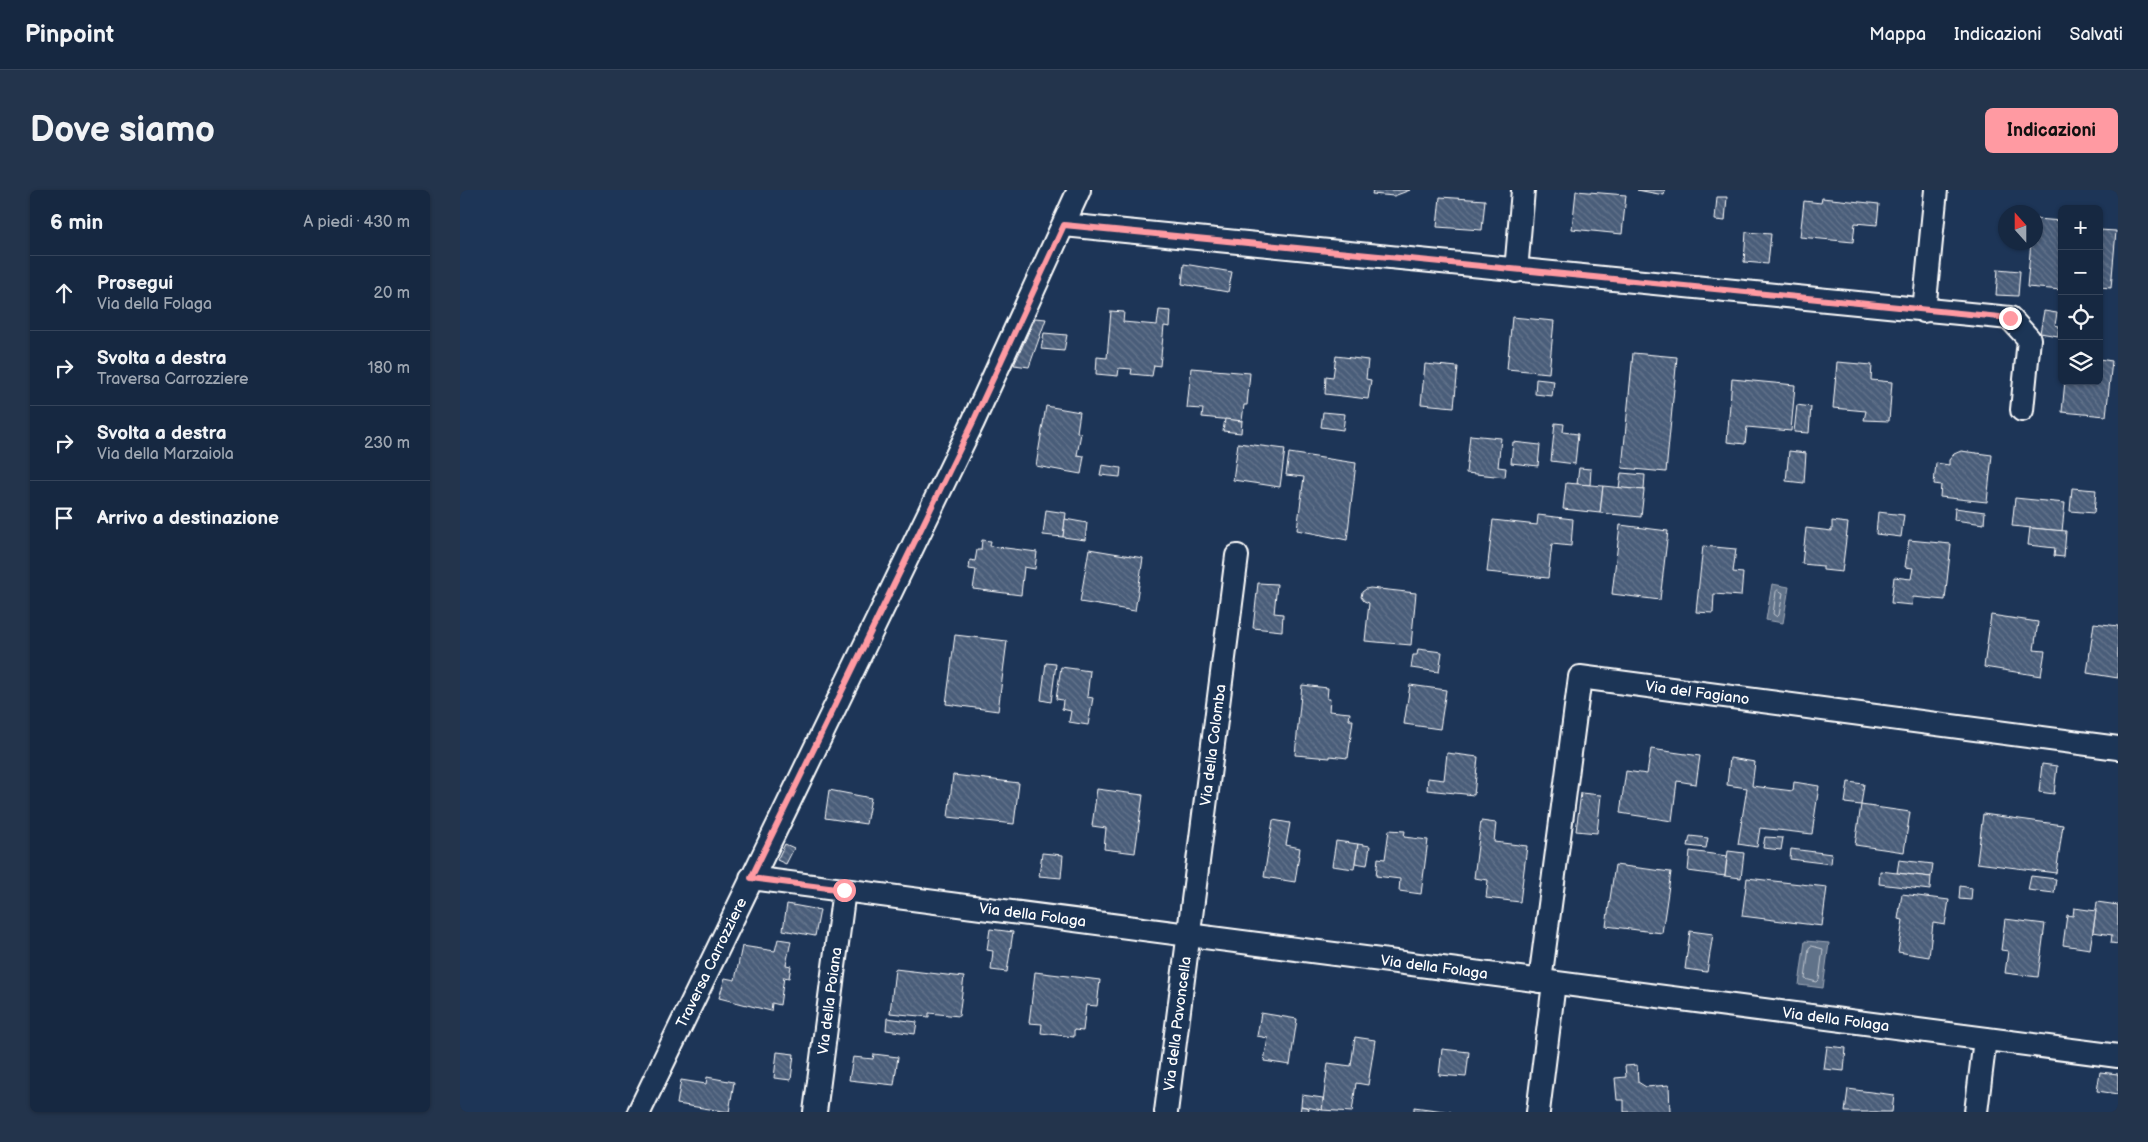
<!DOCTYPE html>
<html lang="it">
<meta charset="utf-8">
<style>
:root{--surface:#162841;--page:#23344c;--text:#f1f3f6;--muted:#9ea6b1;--line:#35445a;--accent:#ff9aa2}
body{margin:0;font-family:"Balsamiq Sans",sans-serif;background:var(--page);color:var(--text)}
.controls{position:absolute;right:15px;top:15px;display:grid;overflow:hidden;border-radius:8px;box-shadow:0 1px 4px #0004}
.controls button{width:45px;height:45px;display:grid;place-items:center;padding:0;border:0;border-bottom:1px solid var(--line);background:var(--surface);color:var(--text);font:25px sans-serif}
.compass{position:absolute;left:1538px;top:15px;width:45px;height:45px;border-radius:50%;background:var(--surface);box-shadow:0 1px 4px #0004;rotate:339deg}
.stop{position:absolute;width:15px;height:15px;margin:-11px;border:4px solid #ff9aa2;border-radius:50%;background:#fff}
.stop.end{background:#ff9aa2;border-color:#fff;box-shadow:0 1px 5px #0008}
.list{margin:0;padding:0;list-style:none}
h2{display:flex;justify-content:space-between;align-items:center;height:65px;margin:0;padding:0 20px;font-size:21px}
h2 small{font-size:16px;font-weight:400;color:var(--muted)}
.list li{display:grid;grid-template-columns:32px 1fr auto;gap:15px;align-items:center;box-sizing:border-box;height:75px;padding:0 20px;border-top:1px solid var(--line)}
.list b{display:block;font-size:19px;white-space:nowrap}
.list p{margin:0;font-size:16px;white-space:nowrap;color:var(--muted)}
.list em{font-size:16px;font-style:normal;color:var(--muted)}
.icon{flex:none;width:28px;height:28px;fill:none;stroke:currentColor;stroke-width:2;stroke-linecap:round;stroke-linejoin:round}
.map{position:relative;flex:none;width:1658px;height:922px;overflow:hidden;border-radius:8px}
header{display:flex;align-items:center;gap:30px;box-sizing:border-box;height:70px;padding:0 25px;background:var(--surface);border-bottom:1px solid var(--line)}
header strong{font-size:24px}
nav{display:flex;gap:28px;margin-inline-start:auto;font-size:18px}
.intro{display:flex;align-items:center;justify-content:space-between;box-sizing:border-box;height:120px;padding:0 30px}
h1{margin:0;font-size:35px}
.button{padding:12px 22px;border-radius:8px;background:var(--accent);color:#111;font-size:18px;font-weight:700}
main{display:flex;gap:30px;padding:0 30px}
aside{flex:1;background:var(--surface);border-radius:8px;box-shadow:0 1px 4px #0004}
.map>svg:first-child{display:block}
</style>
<header>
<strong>Pinpoint</strong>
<nav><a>Mappa</a><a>Indicazioni</a><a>Salvati</a></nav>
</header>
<div class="intro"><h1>Dove siamo</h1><a class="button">Indicazioni</a></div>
<main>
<aside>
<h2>6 min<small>A piedi · 430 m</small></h2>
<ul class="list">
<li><svg class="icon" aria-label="ahead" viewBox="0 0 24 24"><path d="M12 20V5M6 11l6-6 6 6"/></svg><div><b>Prosegui</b><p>Via della Folaga</p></div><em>20 m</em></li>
<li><svg class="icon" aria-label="right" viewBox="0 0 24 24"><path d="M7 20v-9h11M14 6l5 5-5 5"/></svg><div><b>Svolta a destra</b><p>Traversa Carrozziere</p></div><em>180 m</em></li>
<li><svg class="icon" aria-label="right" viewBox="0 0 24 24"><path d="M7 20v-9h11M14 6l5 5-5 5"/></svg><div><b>Svolta a destra</b><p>Via della Marzaiola</p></div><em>230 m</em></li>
<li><svg class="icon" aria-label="arrive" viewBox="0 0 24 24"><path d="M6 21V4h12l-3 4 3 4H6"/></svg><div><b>Arrivo a destinazione</b></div></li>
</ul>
</aside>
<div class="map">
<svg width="1658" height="922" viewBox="0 0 1658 922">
<defs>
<pattern id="building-back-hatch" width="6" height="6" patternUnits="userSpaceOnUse" patternTransform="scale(1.25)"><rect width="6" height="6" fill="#4a5d79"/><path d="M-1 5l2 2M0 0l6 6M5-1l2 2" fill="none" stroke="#65758d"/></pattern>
</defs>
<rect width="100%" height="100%" fill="#1d3557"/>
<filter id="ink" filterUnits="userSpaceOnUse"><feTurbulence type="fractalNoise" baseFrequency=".02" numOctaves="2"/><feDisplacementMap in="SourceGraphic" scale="10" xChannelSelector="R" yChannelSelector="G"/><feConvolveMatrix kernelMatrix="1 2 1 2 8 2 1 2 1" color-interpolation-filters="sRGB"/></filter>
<g filter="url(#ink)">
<g fill="#617289" stroke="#a0aab8">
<path d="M1312,394L1329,397L1323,433L1306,430Z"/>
<path d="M1345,751L1369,753L1363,798L1339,795Z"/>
</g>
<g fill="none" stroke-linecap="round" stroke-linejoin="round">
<g stroke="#c0c7d0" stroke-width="1">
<path d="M1318,400L1323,403L1319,425L1317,427L1313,424L1316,402Z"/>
<path d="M1352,756L1363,759L1359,790L1357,792L1345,789L1349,758Z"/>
</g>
</g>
<g fill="url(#building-back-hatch)" stroke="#fff">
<path d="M913,0H950L934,6L912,4Z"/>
<path d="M1177,0H1205L1204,5Z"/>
<path d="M1116,1L1166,5L1162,44L1112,39Z"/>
<path d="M980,7L1025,10L1022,40L977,37Z"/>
<path d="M1257,7H1267L1265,31L1255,30Z"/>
<path d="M1362,8L1419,14L1417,35L1395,33L1393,52L1340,47L1344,11L1361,13Z"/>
<path d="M1576,29L1602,31V100L1567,97L1571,52H1576Z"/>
<path d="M1639,40L1656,41L1651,98L1639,97Z"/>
<path d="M1286,42L1311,44L1308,74L1284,72Z"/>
<path d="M724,74L772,82L768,102L722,94Z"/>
<path d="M1538,79L1560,81L1558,106L1536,105Z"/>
<path d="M699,120L711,121L710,137L704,136L700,176L694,175L692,186L671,184L672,179L659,178L658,186L636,184L637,167L647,168L651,121L664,122L663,132L697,135Z"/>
<path d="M1584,121L1597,123L1595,135L1599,136L1598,146L1580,143Z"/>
<path d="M1052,127L1094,131L1089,183L1047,179Z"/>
<path d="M575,128L586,129L569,177L554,175Z"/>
<path d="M584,143L607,145L604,161L581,159Z"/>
<path d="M1173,163L1217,167L1206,282L1162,278Z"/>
<path d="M876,166L908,170L906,189L911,190L908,209L865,204L866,186L873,187Z"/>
<path d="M1639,169L1652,171L1646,226L1602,222L1605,191H1639Z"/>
<path d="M1377,172L1412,175L1411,190L1432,192L1429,231L1404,230L1406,221L1373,218Z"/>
<path d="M965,174L998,177L994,217L961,214Z"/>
<path d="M731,178L790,183L787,215H784L782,231L742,227L743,219L727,218Z"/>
<path d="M1076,189L1094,191L1092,206L1075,204Z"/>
<path d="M1272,189L1335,195L1331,241L1287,237L1285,254L1267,252Z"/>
<path d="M1337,215L1351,217L1349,243L1334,242Z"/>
<path d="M586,216L620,222L617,242L621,243L617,265L624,266L621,284L576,276Z"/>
<path d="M863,222L885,224L883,240L861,237Z"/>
<path d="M765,229L782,231L781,243L763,241Z"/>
<path d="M1095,233L1104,234L1103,242L1118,244L1115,274L1091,271Z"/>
<path d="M1010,245L1041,248L1038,277L1046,278L1045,287L1006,283Z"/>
<path d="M1053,252L1080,255L1078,276L1051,273Z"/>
<path d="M778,253L825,259L820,297L773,290Z"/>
<path d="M1329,261L1346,263L1344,293L1326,291Z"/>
<path d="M1501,261L1532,265L1527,312L1480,307L1481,295L1474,294L1476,273L1489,275V270L1494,264Z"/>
<path d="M829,263L896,273L887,350L837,340L844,287L826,285Z"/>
<path d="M642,275L661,278L660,287L640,285Z"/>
<path d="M1119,278L1131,279L1130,295L1117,294Z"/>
<path d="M1161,283L1185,285L1184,300L1159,298Z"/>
<path d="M1106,293L1143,296L1140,323L1103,319Z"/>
<path d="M1143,296L1184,300L1181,327L1140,323Z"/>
<path d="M1612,298L1636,300L1634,323L1610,321Z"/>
<path d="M1555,308L1605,313L1602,341L1552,336Z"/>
<path d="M1495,318L1525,322L1524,334L1494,330Z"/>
<path d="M586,320L606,323L603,347L583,345Z"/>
<path d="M1418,322L1444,325L1441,347L1416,344Z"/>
<path d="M1078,325L1113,329L1111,356L1092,354L1088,388L1027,382L1033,330L1077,335Z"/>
<path d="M605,329L627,333L625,350L603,347Z"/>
<path d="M1372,331L1388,333L1382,382L1363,380V376L1342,374L1346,338L1372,341Z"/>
<path d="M1160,335L1208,341L1200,410L1152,404Z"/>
<path d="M1570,338L1606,341L1604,367L1594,366L1595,358L1568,355Z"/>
<path d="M522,350L531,351L530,356L577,362L575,379L564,377L561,405L513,399L516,380L509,379L510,370L515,371L517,360H521Z"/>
<path d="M1449,350L1491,354L1485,410L1453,407L1452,415L1431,413L1434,387L1451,389L1453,378L1445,377Z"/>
<path d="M1243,356L1276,359L1273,382L1283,383L1281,406L1254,404L1253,423L1236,422Z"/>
<path d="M629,359L683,368L675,421L620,412Z"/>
<path d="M798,393L817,394L814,423L823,424L822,441L793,438Z"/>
<path d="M910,398L956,403L951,455L905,451L909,413L904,411L901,407L902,402L906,399Z"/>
<path d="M1531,425L1578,432L1574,460L1585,461L1581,486L1524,477Z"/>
<path d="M1634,433L1658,436V488L1627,483Z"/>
<path d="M495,445L547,451L538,521L486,514Z"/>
<path d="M958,459L982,462L979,482L951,478L953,465H957Z"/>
<path d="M586,473L596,474L591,512L581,510Z"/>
<path d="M601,477L630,481L627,507L633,508L628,535L609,532L611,521L602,519L603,510L596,509Z"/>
<path d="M842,495L868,498L867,509H870L869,521L890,523L889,530H893L888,568L870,566V568L835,565Z"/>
<path d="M950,495L986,500L980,539L944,534Z"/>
<path d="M1191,559L1240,566L1236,594L1217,591L1212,631L1160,623L1166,581L1187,584Z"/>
<path d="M987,563L1018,567L1014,605L967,600L968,588L984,590Z"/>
<path d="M1270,568L1295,572L1292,596L1333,601L1334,592L1359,596L1352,644L1300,638L1297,657L1278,654L1287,598L1267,595Z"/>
<path d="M1582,574L1597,576L1594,604L1579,602Z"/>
<path d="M493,585L559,593L554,634L488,627Z"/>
<path d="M1388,592L1404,594L1401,615L1385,613Z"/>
<path d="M637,599L683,605L675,663L644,659L646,638L632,636Z"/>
<path d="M369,600L411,608L406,634L365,628Z"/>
<path d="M1121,603L1141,605L1137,643L1116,641Z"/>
<path d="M1401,615L1450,622L1444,662L1395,655Z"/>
<path d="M1523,624L1603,635L1596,683L1517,673Z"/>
<path d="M813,630L830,633L826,655L840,658L835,692L804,687Z"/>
<path d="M1021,631L1036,633L1034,652L1067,656L1060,712L1026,708L1028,690L1014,688Z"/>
<path d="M929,640L945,641L944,647L968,650L961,704L939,701L940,689L916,686L918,668L925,669Z"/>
<path d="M1230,646L1248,648L1246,658L1228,656Z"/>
<path d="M1305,647L1323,648L1321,660L1303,658Z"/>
<path d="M876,651L898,654L894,679L872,676Z"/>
<path d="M325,654L334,658L326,674L317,670Z"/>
<path d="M898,654L910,656L907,675L895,673Z"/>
<path d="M1331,659L1372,664L1371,674L1330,669Z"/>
<path d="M1230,661L1267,666L1265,686L1228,681Z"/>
<path d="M1268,661L1284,663L1281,688L1265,686Z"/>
<path d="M582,663L603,665L601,688L579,686Z"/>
<path d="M1439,670L1473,674L1471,687L1437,683Z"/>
<path d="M1155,675L1211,682L1202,743L1146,736Z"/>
<path d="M1420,681L1471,687L1470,700L1419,694Z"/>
<path d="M1571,686L1596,689L1594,703L1568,700Z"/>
<path d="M1287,688L1367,697L1362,736L1282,726Z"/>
<path d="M1500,696L1512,698L1511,710L1499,709Z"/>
<path d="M1442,704L1489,710L1485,735L1473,733L1469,767L1438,762L1443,730L1438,729Z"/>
<path d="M1637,712L1658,715V754L1651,753L1652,745L1633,742Z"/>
<path d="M327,714L360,720L355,746L323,740Z"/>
<path d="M1614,718L1636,721L1630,759L1603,755L1607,725L1613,726Z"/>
<path d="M1545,729L1585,734L1578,787L1545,783L1548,761L1541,760Z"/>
<path d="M530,739L553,742L547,782L531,780L533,761L527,760Z"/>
<path d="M1230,741L1253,744L1247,782L1225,779Z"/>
<path d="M318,749L331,751L326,775L331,776L329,788L324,787L320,815L312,813L311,821L259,808L265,788L275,790L282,756L315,761Z"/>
<path d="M435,779L504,787L499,826L469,823V827L430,823Z"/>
<path d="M575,782L640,790L637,816L626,815L623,841L614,840V847L581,843L582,834L569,833Z"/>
<path d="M801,823L837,829L830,875L804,871L808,848L797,846Z"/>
<path d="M427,828L457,832L455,844L426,840Z"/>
<path d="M895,847L915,850L908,895L896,893L892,922L862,920L868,873L891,876Z"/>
<path d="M1367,856L1386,858L1384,881L1364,879Z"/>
<path d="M982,859L1009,862L1006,887L979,885Z"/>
<path d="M317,862L334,864L331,890L314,888Z"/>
<path d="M414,864L438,867L434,895L389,890L393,867L413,869Z"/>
<path d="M1177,875L1178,892L1186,897L1209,895L1210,922H1164V910H1157L1155,888L1166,887L1165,876Z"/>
<path d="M1640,882L1658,884V904L1637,901Z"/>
<path d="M247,887L274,892L269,922L217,914L221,890L246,894Z"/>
<path d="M1388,899L1434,905L1432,922H1385Z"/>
<path d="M842,905L863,908L862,920L841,916Z"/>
<path d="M841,916L849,918L848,922H840Z"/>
<path d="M954,917L991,922H954Z"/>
</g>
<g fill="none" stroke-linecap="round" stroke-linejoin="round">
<defs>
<g id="street">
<path d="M604,35L1550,128L1569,149L1562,220"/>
<path d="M1056,81L1063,0"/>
<path d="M1464,121L1476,0"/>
<path id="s1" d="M291,688L1658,866"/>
<path id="s2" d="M1080,791L1120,487L1658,558"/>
<path id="s3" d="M179,922L513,232L619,0"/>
<path id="s4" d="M355,922L384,700"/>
<path id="s5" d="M706,922L777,366"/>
<path d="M1078,922L1094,793"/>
<path d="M1516,922L1525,849"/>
</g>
</defs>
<use href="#street" stroke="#fff" stroke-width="26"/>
<use href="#street" stroke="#1d3557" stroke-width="22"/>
</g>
</g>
<g fill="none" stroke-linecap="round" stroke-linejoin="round" filter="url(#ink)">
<path stroke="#ff9aa2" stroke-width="6" d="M384,700L291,688L513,232L604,35L1550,128"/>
</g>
<g text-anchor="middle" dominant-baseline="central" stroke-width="4" stroke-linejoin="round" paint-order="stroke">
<g font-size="15" fill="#fff" stroke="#1d3557">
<text stroke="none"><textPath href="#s2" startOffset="425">Via del Fagiano</textPath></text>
<text stroke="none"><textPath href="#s5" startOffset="370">Via della Colomba</textPath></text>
<text stroke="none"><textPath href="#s1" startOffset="284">Via della Folaga</textPath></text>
<text stroke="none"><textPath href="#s3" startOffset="166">Traversa Carrozziere</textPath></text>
<text stroke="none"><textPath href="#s1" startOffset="689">Via della Folaga</textPath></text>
<text stroke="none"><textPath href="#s4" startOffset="112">Via della Poiana</textPath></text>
<text stroke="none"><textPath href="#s1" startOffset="1094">Via della Folaga</textPath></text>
<text stroke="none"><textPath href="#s5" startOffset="89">Via della Pavoncella</textPath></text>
</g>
</g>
</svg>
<div class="controls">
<button>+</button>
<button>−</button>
<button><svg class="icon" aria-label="locate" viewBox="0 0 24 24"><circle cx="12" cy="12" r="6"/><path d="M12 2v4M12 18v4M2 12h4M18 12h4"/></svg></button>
<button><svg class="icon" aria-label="layers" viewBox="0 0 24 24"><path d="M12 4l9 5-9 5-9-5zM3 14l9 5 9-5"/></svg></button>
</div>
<svg class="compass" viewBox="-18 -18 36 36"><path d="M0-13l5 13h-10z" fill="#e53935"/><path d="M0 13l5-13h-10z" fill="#9ea6b1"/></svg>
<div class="stop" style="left:384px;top:700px"></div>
<div class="stop end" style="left:1550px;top:128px"></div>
</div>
</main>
